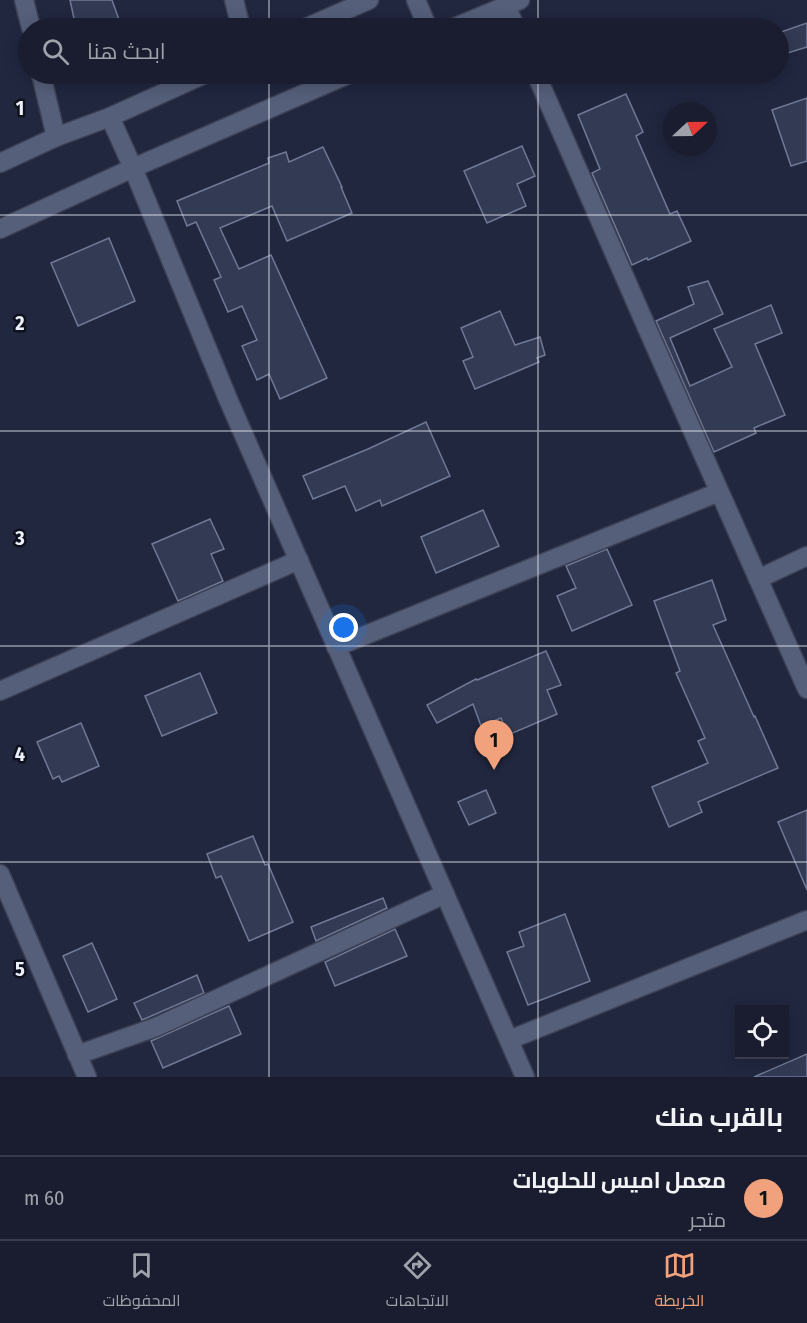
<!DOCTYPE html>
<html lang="ar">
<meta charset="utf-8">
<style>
:root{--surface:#191d2f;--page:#222637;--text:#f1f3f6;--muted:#9fa2aa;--line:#373b4b;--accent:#f1a17c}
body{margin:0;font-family:"Fira Sans Condensed",Cairo,sans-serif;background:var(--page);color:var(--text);direction:rtl}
.controls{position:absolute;right:18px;bottom:18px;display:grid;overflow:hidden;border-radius:0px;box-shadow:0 3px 15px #0003}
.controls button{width:54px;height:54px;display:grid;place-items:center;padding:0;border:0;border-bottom:2px solid var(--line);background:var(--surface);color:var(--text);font:30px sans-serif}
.compass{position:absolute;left:663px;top:102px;width:54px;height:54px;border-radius:50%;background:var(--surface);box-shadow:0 3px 15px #0003;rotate:68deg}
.you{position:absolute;left:344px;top:628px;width:21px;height:21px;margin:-15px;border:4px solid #fff;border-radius:50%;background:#1a73e8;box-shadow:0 0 0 9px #1a73e833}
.badge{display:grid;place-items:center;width:39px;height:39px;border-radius:50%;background:var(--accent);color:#111;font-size:20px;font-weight:700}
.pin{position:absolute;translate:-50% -50px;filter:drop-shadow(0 2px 3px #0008)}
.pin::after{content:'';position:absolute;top:32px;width:21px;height:18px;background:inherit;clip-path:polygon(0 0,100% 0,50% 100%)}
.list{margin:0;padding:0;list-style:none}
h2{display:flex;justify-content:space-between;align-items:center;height:78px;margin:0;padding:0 24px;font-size:26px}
h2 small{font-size:20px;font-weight:400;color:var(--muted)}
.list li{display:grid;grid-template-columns:39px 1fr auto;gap:18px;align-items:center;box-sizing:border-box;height:84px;padding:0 24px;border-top:2px solid var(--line)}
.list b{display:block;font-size:22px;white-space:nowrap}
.list p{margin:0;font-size:20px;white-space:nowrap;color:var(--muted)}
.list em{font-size:20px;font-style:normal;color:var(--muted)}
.icon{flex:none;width:33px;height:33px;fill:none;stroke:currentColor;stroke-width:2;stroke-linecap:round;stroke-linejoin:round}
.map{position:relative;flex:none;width:807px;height:1077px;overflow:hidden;direction:ltr}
.search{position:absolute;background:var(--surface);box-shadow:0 3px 15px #0003;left:18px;right:18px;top:18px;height:66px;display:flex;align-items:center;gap:15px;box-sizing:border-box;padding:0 21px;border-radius:33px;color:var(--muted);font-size:22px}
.sheet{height:162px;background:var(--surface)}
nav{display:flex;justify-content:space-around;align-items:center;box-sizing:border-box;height:84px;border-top:2px solid var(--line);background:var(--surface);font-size:16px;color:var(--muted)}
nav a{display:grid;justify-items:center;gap:3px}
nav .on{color:var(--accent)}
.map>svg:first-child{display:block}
</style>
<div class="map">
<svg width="807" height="1077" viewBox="0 0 807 1077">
<rect width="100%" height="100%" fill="#21273f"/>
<g fill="#333b54" stroke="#707995" stroke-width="1.5">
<path d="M70,0H112L122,28H76Z"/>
<path d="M807,23V47L778,56V33Z"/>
<path d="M626,94L643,132L636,136L670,214L677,211L691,241L648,260L647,258L632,265L592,173L600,169L578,115Z"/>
<path d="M807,98V161L791,166L772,110Z"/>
<path d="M522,146L535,176L517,184L526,206L487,223L464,171Z"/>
<path d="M323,147L342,187H341L352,213L287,241L272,206L220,228L239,269L271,255L327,378L280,399L269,374L257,380L242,346L257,340L242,306L228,312L214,280L221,277L196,222L187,226L177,201L269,163L268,158L286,152L289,162Z"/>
<path d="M109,238L135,301L78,326L51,263Z"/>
<path d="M708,281L723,314L670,338L690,386L732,367L714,329L771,305L782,333L755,344L785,415L754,428L756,433L714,452L656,321L694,304L688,287Z"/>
<path d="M500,311L515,345L540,337L545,355L537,358L539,362L475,389L463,361L473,357L461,328Z"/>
<path d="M426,422L450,476L382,506L380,500L356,511L345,486L313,499L303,476L368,449Z"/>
<path d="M483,510L499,546L436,573L421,537Z"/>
<path d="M210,519L224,549L211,554L223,581L178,601L152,544Z"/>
<path d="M607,549L632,605L572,631L557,596L576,588L566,566Z"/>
<path d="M712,580L726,620L713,625L754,717L755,716L778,768L698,802L702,812L669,827L652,787L708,763L698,741L705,738L676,673L680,671L654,601Z"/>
<path d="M546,651L561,685L547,690L557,714L508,735L501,718L481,726L473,704L437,723L427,705L476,679L477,680Z"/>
<path d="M200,673L217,713L162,736L145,696Z"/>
<path d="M81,723L99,766L62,782L59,776L53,779L37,742Z"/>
<path d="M486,790L496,813L469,825L458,802Z"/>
<path d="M807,810V890L778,822Z"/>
<path d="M253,836L265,865L268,864L293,922L249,941L221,876L216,878L207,854Z"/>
<path d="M383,898L387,908L316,941L311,927Z"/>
<path d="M565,914L590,981L528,1005L507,952L524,946L519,932Z"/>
<path d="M395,929L407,956L335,986L325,962Z"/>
<path d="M92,943L117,999L88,1012L63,956Z"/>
<path d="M197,975L204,993L142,1020L134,1003Z"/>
<path d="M229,1006L241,1034L163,1068L151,1041Z"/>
<path d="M807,1054V1077H754Z"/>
</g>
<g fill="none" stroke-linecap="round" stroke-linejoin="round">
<defs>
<g id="minor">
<path d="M24,0L31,28"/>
<path d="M234,0L241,28"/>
<path d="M416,0L428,28"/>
<path d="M506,6L516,28"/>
<path d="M305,28L369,0"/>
<path d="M453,28L520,0"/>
<path d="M41,74L56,137"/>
<path d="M536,74L647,328L807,689"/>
<path d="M110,117L133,168L228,399L525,1077"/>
<path d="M0,163L56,137L110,117L205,74"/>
<path d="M0,229L133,168L349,74"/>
<path d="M758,579L807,556"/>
<path d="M336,647L719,492"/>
<path d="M0,691L299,560"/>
<path d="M0,874L87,1077"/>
<path d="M509,1040L807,920"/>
<path d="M77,1055L156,1027L445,894"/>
</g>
</defs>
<use href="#minor" stroke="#3c4155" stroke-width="21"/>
<use href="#minor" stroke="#565f7a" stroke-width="18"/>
</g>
<path fill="none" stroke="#ecf0fd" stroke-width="1.5" stroke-opacity="0.55" d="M269,0V28M538,0V28M269,74V1077M538,74V1077M0,215H807M0,431H807M0,646H807M0,862H807"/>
<g font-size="20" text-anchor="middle" font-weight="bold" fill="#ecf0fd" stroke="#0e111c" stroke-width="5" stroke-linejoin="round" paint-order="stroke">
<text x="20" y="115">1</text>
<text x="20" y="330">2</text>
<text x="20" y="545">3</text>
<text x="20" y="761">4</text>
<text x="20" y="976">5</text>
</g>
</svg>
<div class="controls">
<button><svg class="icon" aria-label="locate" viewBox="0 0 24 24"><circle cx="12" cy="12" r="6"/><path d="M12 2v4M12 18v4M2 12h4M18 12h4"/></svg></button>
</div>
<svg class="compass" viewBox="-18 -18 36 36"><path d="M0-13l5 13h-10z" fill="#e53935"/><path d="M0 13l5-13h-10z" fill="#9fa2aa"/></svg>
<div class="you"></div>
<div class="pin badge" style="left:494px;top:770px">1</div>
<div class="search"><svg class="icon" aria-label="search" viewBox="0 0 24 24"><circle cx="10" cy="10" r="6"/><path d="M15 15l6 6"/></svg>ابحث هنا</div>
</div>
<section class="sheet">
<h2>بالقرب منك<small></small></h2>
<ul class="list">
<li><span class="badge">1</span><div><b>معمل اميس للحلويات</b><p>متجر</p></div><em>60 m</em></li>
</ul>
</section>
<nav>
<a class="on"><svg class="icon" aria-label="map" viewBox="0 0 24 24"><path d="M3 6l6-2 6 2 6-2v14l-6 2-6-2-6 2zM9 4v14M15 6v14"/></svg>الخريطة</a>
<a><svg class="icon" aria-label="directions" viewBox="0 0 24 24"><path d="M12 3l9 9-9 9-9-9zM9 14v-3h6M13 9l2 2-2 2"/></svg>الاتجاهات</a>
<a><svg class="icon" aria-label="saved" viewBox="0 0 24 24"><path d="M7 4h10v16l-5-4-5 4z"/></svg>المحفوظات</a>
</nav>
